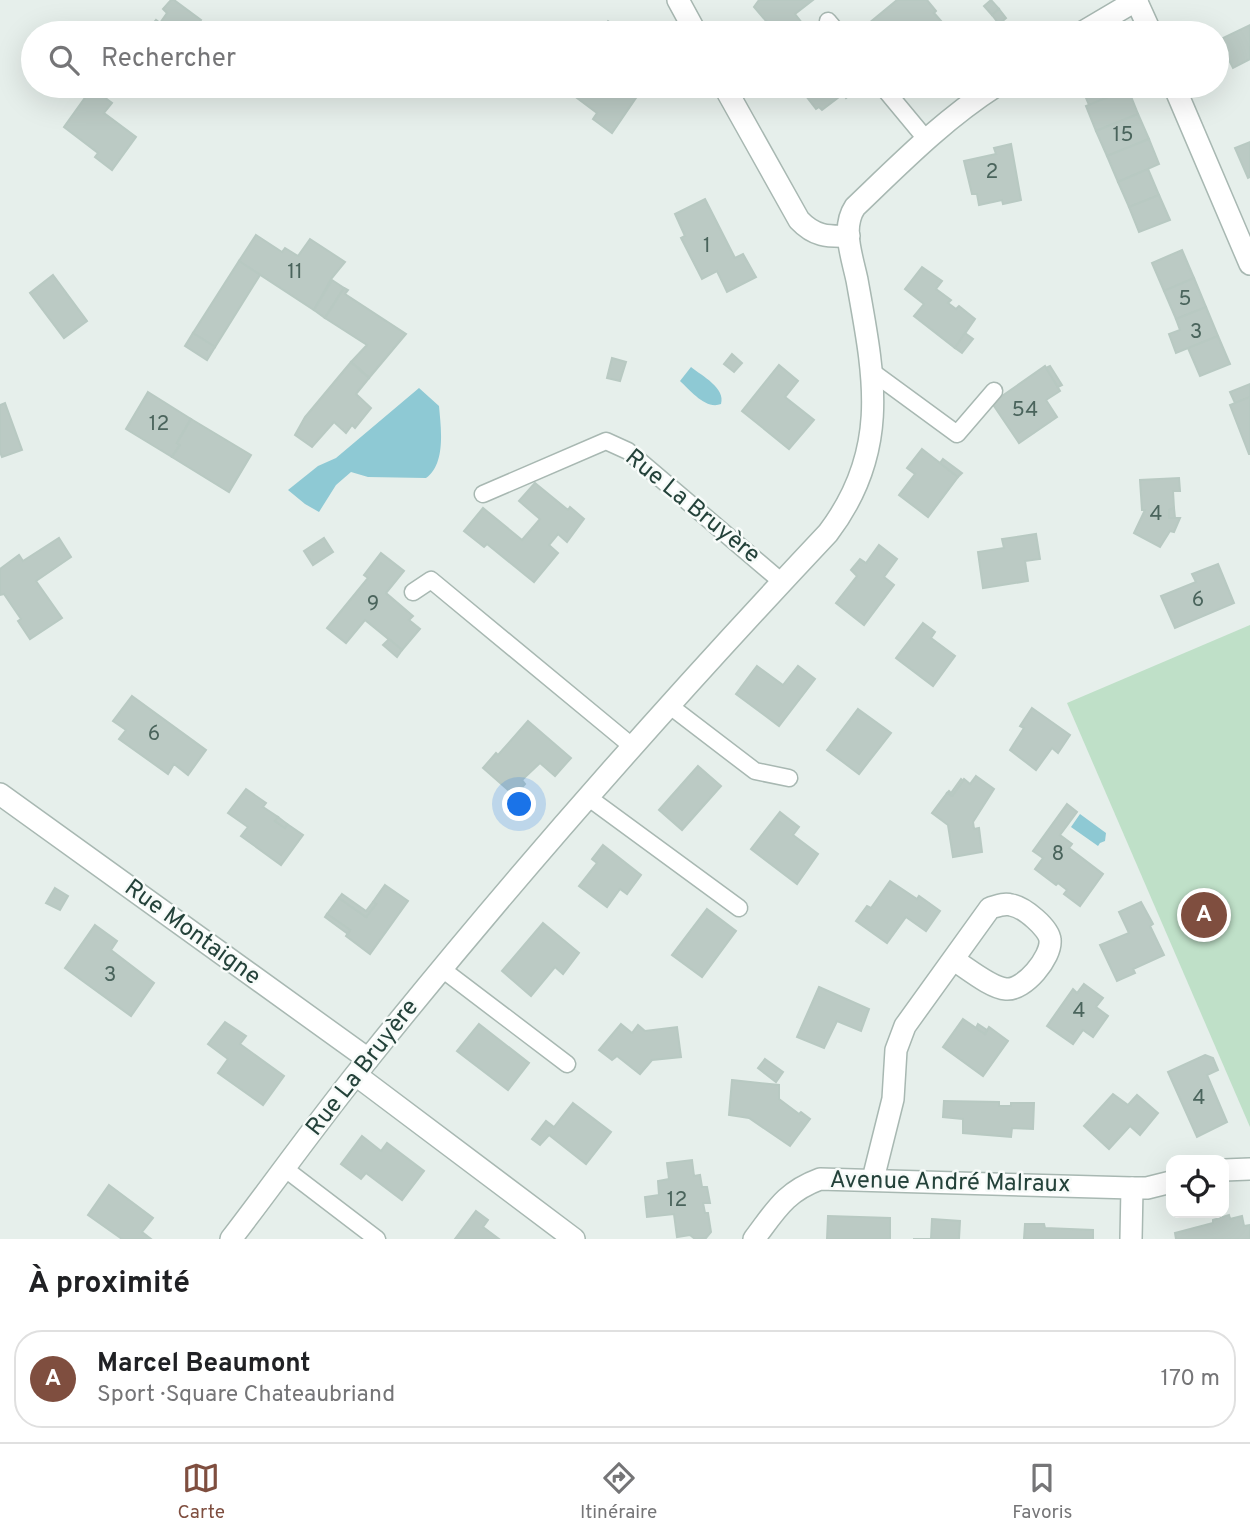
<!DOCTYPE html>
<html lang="fr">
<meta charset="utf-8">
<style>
:root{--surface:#fff;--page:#f2f2f2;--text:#202124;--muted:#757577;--line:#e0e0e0;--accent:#7f4e3f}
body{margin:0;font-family:Overpass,sans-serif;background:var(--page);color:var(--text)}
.controls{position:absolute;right:21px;bottom:21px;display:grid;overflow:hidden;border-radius:14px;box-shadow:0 7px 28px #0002}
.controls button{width:63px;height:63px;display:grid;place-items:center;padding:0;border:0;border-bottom:2px solid var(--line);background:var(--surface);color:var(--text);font:35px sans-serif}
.you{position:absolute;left:520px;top:805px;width:24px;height:24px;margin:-18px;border:5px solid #fff;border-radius:50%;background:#1a73e8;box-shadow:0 0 0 10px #1a73e833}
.badge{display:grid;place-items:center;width:46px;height:46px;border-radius:50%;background:var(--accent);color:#fff;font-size:23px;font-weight:700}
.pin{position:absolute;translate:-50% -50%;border:4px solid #fff;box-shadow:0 2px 7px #0006}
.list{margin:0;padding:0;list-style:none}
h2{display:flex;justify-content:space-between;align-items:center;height:91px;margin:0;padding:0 28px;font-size:30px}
h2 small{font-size:23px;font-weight:400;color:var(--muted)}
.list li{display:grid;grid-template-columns:46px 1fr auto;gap:21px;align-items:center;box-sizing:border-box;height:98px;margin:0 14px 14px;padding:0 14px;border:2px solid var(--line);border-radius:28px}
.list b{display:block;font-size:26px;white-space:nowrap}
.list p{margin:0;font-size:23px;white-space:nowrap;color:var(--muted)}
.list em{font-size:23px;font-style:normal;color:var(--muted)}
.icon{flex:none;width:38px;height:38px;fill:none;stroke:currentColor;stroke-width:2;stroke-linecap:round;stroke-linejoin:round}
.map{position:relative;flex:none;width:1250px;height:1239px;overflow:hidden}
.search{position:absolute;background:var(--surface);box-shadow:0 7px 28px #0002;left:21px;right:21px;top:21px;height:77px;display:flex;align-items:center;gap:18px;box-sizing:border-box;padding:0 24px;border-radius:38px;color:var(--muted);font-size:26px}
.sheet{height:203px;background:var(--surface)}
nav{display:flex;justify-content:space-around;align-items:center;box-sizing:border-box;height:98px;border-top:2px solid var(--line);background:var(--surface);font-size:19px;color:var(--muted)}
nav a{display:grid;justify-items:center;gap:4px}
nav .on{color:var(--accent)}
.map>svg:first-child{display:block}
</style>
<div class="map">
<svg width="1250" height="1239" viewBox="0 0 1250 1239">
<rect width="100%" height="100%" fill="#e6efeb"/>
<path fill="#bfe0c8" d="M1250,625V1127L1067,703Z"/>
<g fill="#8ec9d4">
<path d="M691,367C702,376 726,388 721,404C706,410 691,391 680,381Z"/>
<path d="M419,388L439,406C441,428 446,464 426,478L368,477L351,472L336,485L319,512L305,504L288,490L318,466L336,458Z"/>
<path d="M1080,814L1106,833L1105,841L1100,843L1098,846L1071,827Z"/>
</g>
<g fill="#bbcac4" stroke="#b8c9c2" stroke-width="2">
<path d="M171,0H174L201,20L199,23L212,33H150L147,31L156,20L160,23L167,13L163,9Z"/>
<path d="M759,0H813L795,14L810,33H769L767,31L772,28L754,7Z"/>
<path d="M897,0H927L936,11L934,13L949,30L945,33H918L914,29L909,33H857Z"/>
<path d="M991,0L999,9L992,15L984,6Z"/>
<path d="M999,9L1006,18L999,24L992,15Z"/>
<path d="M608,21L625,33H598Z"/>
<path d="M1250,25V59L1233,68L1219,40Z"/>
<path d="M567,86H631L640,92L612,133L593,119L597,113L565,89Z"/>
<path d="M801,86H860L846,98L843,94L822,110L819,107L816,109L803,92L805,90Z"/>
<path d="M1081,86H1127L1128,89L1089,105Z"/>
<path d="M92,88L112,103L104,113L136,137L112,170L95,157L98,153L64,127Z"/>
<path d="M1128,89L1138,114L1096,131L1086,106Z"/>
<path d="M1138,114L1149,139L1107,156L1096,131Z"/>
<path d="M1149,139L1159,164L1118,182L1107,156Z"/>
<path d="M1250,142V177L1248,178L1235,148Z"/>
<path d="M1011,144L1021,200L1003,204L1002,200L979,205L977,194H972L964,161L996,154L994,148Z"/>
<path d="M1148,169L1159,195L1129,207L1118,182Z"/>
<path d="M1159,195L1170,220L1139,232L1129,207Z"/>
<path d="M705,199L735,258L743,254L756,277L727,292L717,271L702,279L681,238L685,236L675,214Z"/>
<path d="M256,235L282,252L285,248L298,256L310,239L345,262L331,279L314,310L239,261Z"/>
<path d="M1182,250L1194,278L1164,291L1152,263Z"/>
<path d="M239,261L260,275L215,347L193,333Z"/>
<path d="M922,267L942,281L936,289L951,300L948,303L956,309L959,306L975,319L955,348L914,316L924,304L905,289Z"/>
<path d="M53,275L87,321L64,338L30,293Z"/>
<path d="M1194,278L1206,307L1176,319L1164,291Z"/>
<path d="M332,280L344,288L325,318L314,310Z"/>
<path d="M344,288L348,290L345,294L406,334L369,378L351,362L367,345L325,318Z"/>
<path d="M1206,307L1218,336L1176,353L1169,334L1180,330L1176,319Z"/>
<path d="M193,333L215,347L207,360L185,346Z"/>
<path d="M965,333L973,339L962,353L955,348Z"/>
<path d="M1218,336L1230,364L1200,376L1188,348Z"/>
<path d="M732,354L742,363L734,372L724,364Z"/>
<path d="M612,358L626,362L620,381L607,378Z"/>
<path d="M351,362L369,378L356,394L371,408L355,428L352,425L346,433L334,422L312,447L295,435L305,417Z"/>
<path d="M779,365L798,381L785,397L814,420L789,449L742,411Z"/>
<path d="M1045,366L1060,391L1046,400L1057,417L1019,443L992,403Z"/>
<path d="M1050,366L1062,385L1058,387L1046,368Z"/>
<path d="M1250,384V397L1235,403L1230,392Z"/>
<path d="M148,392L191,419L177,443L180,445L172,457L126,429Z"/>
<path d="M1250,397V454H1249L1230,405Z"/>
<path d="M5,403L22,450L2,457L0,452V405Z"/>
<path d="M191,419L251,455L229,492L172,457L180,445L177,443Z"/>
<path d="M922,449L958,477L928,517L899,495L915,474L907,468Z"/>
<path d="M943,459L962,473L958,477L940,463Z"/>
<path d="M1179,478L1180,491H1173L1174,508L1169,510V518H1180L1174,532L1170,531L1160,547L1134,533L1145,510H1142L1140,480Z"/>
<path d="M535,483L568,510L570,507L584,519L567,542L558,534L549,545L558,553L534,582L487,544L484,547L464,531L483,508L522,540L540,519L519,501Z"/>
<path d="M1174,508L1175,518H1169V510Z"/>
<path d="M1036,534L1040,559L1025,561L1028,581L983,588L978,552L1004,548L1002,539Z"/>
<path d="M59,538L71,557L36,581L62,618L30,639L18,621L21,619L4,594L0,595V569L19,555L23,561Z"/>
<path d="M324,538L333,552L313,565L304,551Z"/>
<path d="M879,545L897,559L884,577L894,585L864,625L836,603L857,576L851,570L860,559L866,563Z"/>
<path d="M381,553L404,571L386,593L413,616L409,620L420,629L402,650L365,620L346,643L327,628L368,578L364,575Z"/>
<path d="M1218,564L1234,603L1175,628L1161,596L1196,582L1192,574Z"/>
<path d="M923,623L935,632L931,638L955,656L933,686L896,658Z"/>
<path d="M389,639L402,650L397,657L383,645Z"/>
<path d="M757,666L783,685L798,666L815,679L779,726L736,694Z"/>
<path d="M132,696L206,750L188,775L174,764L168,774L119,739L126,730L113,721Z"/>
<path d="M1032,708L1070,735L1058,753L1052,748L1036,770L1010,750L1024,728L1020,726Z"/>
<path d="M858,709L891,733L859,774L827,750Z"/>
<path d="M528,721L571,758L555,776L540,763L522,780L525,784L515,796L483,768L496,753L498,755Z"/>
<path d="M698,766L721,786L682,830L659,810Z"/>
<path d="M976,776L994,789L973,822L974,829L979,828L982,852L953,857L948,825L932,813L947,793L952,796L964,779L970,784Z"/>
<path d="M961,779L963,781L952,796L947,793L949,791L951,793Z"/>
<path d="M246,789L266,803L263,807L278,817L275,821L285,828L287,824L303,835L281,865L241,836L248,827L228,813Z"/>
<path d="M1067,804L1077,812L1060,835L1072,844L1069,848L1103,874L1080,906L1064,894L1067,890L1058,883L1056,885L1035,869L1043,858L1033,851Z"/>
<path d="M780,812L799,827L793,835L818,854L797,884L751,849Z"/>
<path d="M278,817L287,824L285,828L275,821Z"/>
<path d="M603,845L641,875L627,894L620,889L607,907L579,886L597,863L592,859Z"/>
<path d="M890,881L917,899L919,896L940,911L926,931L906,917L887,943L856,921L867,906L871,908Z"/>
<path d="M385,885L408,901L370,954L346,936L350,930L327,914L339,898L366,917L376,904L373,902Z"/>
<path d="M55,888L68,896L60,910L46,903Z"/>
<path d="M342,894L366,911L373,902L376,904L366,917L339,898Z"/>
<path d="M1141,902L1153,924L1150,926L1164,955L1133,969L1135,973L1117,981L1100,945L1129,933L1119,912Z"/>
<path d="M707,909L736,931L702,977L672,955Z"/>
<path d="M327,914L350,930L348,934L325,917Z"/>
<path d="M543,923L579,953L563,974L555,967L531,996L502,971Z"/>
<path d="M95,925L117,941L111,950L154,983L131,1016L65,968Z"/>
<path d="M1084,984L1103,998L1096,1007L1108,1016L1093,1037L1083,1030L1073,1044L1047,1026L1073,989L1077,993Z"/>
<path d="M819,987L869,1009L861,1031L837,1021L824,1048L797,1037Z"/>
<path d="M963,1019L985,1034L989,1027L1008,1041L983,1076L943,1047Z"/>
<path d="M225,1022L246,1036L240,1044L284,1076L263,1105L218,1073L228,1059L208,1044Z"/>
<path d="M479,1024L529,1063L508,1090L457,1051Z"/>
<path d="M621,1024L632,1033L638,1025L645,1031L677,1027L681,1057L652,1060L640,1074L617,1056L612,1060L599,1050Z"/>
<path d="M978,1024L987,1030L985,1034L976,1028Z"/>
<path d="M1205,1055L1213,1058L1218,1070L1207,1075L1227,1122L1197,1137L1168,1072Z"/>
<path d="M765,1059L783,1072L776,1082L758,1068Z"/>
<path d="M732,1080L779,1085V1099L799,1114L801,1112L810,1119L790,1146L749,1118L729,1115Z"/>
<path d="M1113,1094L1128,1105L1137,1095L1158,1113L1140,1135L1130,1126L1109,1149L1084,1126Z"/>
<path d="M944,1101L999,1102V1106H1011V1103H1034L1033,1129L1012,1128L1011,1137L963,1133V1119L943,1117Z"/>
<path d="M573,1103L611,1132L586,1164L549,1135L540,1145L532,1139L546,1121L554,1127Z"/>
<path d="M362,1136L381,1151L387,1143L424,1171L402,1200L366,1173L361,1179L341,1164Z"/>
<path d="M692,1160L694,1176L700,1175L702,1187H707L710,1203H703L705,1213H708L711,1232L706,1238L695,1239L690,1235L677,1237L674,1214L647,1217L645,1197L659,1195L658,1181L669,1179L667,1163Z"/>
<path d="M109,1185L153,1218L142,1232L151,1239H122L88,1215Z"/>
<path d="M476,1211L488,1220L483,1227L499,1239H455Z"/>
<path d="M1229,1215L1230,1219L1242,1216L1244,1226L1250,1225V1239H1176L1175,1233L1213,1223V1220Z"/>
<path d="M828,1216L890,1218V1239H827Z"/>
<path d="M932,1219L960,1221L959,1239H913H931Z"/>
<path d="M1025,1224H1044L1045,1228L1093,1230V1239H1024Z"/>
</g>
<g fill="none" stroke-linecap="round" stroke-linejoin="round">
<defs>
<g id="service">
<path d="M828,21L838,33"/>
<path d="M882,86L926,139"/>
<path d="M871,371L957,434L994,391"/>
<path d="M483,494L606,441L628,451L782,582"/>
<path d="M413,592L431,580L633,747"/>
<path d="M670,706L755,771L789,778"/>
<path d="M589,798L739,908"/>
<path d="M442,969L567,1064"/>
<path d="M284,1168L377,1239"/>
</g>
<g id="minor">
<path d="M678,0L696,33"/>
<path d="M1136,0L1151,33"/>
<path d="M1081,33L1137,0"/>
<path d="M724,86L799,220C814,236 827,237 849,236"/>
<path d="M1174,86L1250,264"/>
<path d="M0,794L368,1059"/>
<path d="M356,1075L574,1239"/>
<path d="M1224,1170L1250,1169"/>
<path d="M873,1179L893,1099L896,1050L905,1026L990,908C997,906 1004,903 1011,905C1024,907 1049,928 1050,940C1052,957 1024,991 1006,989C991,988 967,968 954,960"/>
<path d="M231,1239C277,1179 321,1117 369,1058C514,877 669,702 828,533C891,450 874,375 857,280C852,256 841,228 855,207C900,164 943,120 996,86"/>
<path d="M754,1239C776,1210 785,1192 820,1179L1132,1188H1147L1171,1182"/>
<path d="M1131,1239L1132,1188"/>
</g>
</defs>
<use href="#service" stroke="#a8b8b2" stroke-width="19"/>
<use href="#minor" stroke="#a8b8b2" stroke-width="24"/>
<use href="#service" stroke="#fff" stroke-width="16"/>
<use href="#minor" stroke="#fff" stroke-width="21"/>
</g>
<g text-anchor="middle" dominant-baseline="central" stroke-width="5" stroke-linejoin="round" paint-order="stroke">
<g font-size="21" fill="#4a645c">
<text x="1123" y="135">15</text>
<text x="992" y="172">2</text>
<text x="707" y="246">1</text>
<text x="295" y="272">11</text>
<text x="1185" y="299">5</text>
<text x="1196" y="332">3</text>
<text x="1025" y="410">54</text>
<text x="159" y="424">12</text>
<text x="1156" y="514">4</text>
<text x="1198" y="600">6</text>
<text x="373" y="604">9</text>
<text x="154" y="734">6</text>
<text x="1058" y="854">8</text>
<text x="110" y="975">3</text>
<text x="1079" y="1011">4</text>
<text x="1199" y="1098">4</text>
<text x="677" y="1200">12</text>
</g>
<g font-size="24" fill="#24423a" stroke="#f7fbf9">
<text transform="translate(692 507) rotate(39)">Rue La Bruyère</text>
<text transform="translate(192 933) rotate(36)">Rue Montaigne</text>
<text transform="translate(363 1068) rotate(-52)">Rue La Bruyère</text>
<text transform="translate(950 1183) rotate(1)">Avenue André Malraux</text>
</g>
</g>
</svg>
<div class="controls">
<button><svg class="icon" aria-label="locate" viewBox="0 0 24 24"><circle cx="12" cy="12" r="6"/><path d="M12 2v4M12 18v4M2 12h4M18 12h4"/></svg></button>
</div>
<div class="you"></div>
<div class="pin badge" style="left:1204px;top:915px">A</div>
<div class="search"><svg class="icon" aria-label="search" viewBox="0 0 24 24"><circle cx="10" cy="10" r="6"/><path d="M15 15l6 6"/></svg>Rechercher</div>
</div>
<section class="sheet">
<h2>À proximité<small></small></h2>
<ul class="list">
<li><span class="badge">A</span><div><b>Marcel Beaumont</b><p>Sport · Square Chateaubriand</p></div><em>170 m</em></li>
</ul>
</section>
<nav>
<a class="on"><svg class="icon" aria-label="map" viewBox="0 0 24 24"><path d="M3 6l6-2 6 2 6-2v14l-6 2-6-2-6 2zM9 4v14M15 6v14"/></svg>Carte</a>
<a><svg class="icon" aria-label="directions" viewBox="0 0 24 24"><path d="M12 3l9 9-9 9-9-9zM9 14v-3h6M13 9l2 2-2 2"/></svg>Itinéraire</a>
<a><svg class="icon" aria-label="saved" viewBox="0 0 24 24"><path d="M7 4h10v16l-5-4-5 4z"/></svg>Favoris</a>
</nav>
